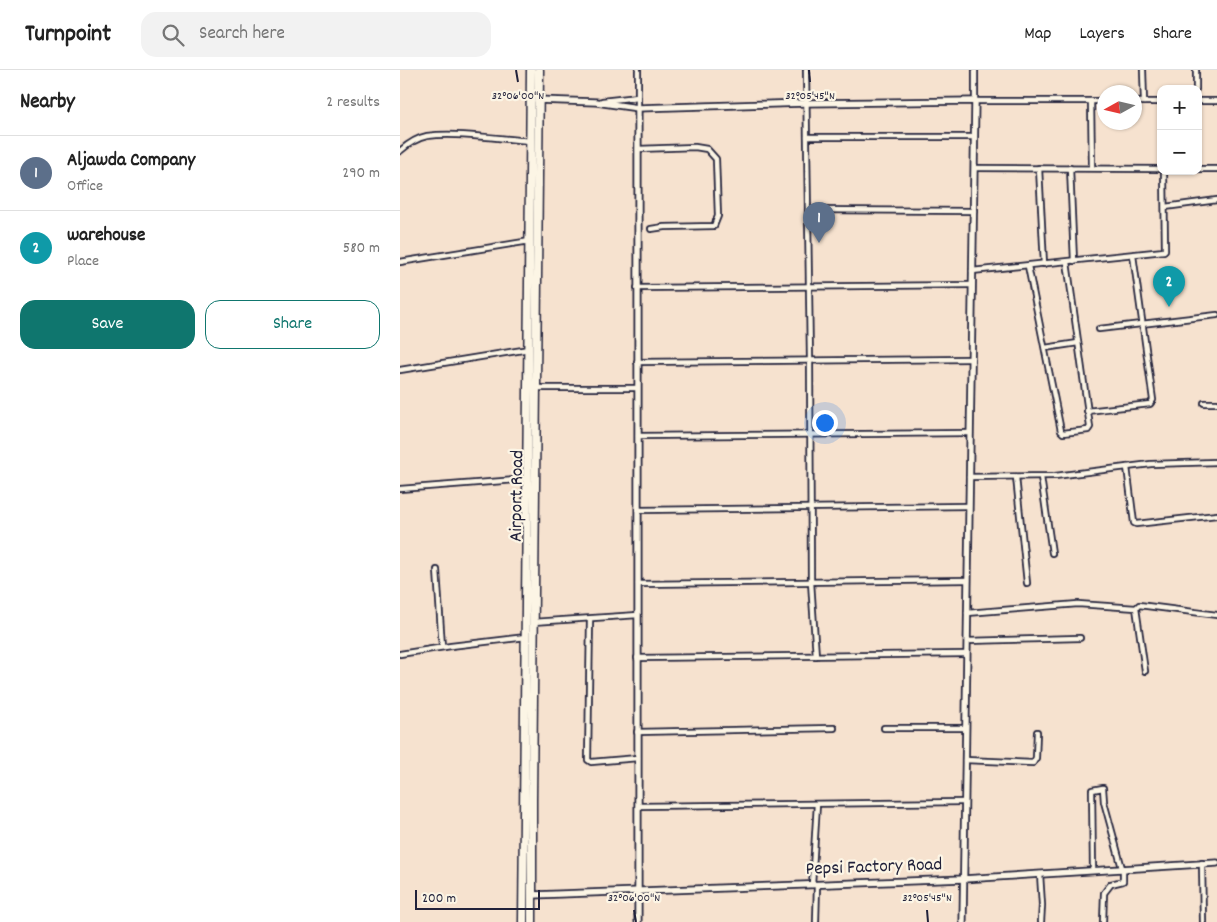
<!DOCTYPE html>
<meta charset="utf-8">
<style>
:root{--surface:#fff;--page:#f2f2f2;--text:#222;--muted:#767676;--line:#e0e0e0;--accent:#0f766e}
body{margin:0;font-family:Dekko,sans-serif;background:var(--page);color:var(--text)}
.controls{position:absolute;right:15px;top:15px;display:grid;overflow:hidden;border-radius:10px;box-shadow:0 1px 4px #0004}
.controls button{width:45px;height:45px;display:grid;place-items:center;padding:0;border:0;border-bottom:1px solid var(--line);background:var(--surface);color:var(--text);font:25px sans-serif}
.compass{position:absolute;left:697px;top:15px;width:45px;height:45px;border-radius:50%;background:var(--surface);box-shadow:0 1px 4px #0004;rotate:262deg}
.scale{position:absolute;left:15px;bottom:12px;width:125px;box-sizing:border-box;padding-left:5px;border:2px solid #22223b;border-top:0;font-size:14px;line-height:18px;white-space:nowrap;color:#22223b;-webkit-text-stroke:4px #fcf5e5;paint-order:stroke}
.you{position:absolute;left:424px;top:352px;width:18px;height:18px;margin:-12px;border:4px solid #fff;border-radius:50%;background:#1a73e8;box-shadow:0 0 0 8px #1a73e833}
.badge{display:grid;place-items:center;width:32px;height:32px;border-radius:50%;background:var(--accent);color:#fff;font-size:16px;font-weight:700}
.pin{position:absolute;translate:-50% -41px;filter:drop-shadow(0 1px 2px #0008)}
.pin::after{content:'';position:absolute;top:26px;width:18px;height:15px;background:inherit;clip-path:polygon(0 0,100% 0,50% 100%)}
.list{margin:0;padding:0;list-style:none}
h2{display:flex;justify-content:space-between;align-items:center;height:65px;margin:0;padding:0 20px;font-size:21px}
h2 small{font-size:16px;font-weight:400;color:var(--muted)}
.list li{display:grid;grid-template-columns:32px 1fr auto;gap:15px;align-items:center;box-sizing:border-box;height:75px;padding:0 20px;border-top:1px solid var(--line)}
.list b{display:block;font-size:19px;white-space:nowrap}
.list p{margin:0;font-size:16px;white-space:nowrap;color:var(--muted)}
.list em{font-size:16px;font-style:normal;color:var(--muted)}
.actions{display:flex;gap:10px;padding:15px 20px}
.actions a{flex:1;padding:11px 0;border:1px solid var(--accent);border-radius:15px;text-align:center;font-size:18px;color:var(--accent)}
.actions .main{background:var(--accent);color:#fff}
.icon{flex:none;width:28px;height:28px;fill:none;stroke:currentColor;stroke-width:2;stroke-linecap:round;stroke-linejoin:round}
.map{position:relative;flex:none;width:817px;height:852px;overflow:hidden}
header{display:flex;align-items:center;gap:30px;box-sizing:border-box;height:70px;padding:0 25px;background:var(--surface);border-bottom:1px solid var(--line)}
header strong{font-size:24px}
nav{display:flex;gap:28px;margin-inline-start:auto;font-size:18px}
.search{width:350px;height:45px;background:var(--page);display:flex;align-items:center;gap:12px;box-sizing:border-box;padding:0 18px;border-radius:15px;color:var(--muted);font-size:19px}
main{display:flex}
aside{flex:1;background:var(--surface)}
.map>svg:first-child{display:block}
</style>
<header>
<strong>Turnpoint</strong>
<div class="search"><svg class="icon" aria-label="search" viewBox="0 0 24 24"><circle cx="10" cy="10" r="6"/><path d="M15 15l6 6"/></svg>Search here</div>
<nav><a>Map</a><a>Layers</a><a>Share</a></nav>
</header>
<main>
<aside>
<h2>Nearby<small>2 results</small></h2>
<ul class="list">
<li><span class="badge" style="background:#5c6f8a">1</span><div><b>Aljawda Company</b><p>Office</p></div><em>290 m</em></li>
<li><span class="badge" style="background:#0f9aa8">2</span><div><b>warehouse</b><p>Place</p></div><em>580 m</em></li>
</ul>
<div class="actions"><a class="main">Save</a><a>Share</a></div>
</aside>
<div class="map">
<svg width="817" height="852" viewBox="0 0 817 852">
<rect width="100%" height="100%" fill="#f6e2cf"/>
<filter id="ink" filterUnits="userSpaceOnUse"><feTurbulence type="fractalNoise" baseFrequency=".02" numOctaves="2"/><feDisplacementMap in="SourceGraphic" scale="10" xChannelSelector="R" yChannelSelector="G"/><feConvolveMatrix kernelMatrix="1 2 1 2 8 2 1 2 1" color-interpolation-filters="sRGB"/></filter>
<g filter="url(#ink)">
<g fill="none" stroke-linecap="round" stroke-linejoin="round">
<defs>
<g id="street">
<path d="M406,0L410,290L411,512L416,586"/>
<path d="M575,0V31H704"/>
<path d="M743,0L744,32"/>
<path d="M796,19V0"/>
<path d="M202,31L238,27"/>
<path d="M691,31L692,98"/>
<path d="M798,31H817"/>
<path d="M734,32H761"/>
<path d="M238,38V0"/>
<path d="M407,67H574"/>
<path d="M238,79L295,77L307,79L316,89L318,146L314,156L264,157L251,159"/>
<path d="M0,81C8,74 17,68 27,66C57,62 100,69 130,71"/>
<path d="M575,98L761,99"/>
<path d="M639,98L644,194"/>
<path d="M670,98L674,191"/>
<path d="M798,99H817"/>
<path d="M765,137L817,130"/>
<path d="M408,140L574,141"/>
<path d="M0,192L130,171"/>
<path d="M628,196L661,361L663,363L688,360L690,357L667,192"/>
<path d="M572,201L764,181L765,180L764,101"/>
<path d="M237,218L572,215"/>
<path d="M699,259L817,245"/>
<path d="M645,278L678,273"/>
<path d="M237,292L571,289"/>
<path d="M0,300L129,279"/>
<path d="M136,318H237"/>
<path d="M804,333H817"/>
<path d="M687,341L750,334L753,330L733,185"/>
<path d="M238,366L570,363"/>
<path d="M727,397L734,453L736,454L817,445"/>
<path d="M569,407L655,406L751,394L817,392"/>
<path d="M616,407L627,513"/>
<path d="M641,407L652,483"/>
<path d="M0,419L128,409"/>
<path d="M238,440L569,436"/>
<path d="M37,500L42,577"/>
<path d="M238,514L568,510"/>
<path d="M736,538L739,535L817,545"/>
<path d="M567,543L678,534L736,538L745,601"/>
<path d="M190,549L188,690L191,692L238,688"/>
<path d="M133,552L238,545"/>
<path d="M567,571L680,568"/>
<path d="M0,584L51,576L126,567"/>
<path d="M237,588L566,584"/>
<path d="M484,658H565"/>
<path d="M237,662L434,658"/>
<path d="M565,690L633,693L636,688L637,662"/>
<path d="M238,736L564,732"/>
<path d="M802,793L803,852"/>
<path d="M693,800L692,720L703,718L704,732L722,798"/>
<path d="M640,804L642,835L641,852"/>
<path d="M412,815L417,734"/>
<path d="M416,852L417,815"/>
<path d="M703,852L704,823L711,814L723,811V798"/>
</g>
<g id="secondary">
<path d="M137,30L196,32L238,38L406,33L575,31L563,852"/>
<path d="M133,825L563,809L817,793"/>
<path d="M238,852V38"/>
</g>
<g id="highway">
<path d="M123,852L131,0"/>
<path d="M132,852V730L139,0"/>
</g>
</defs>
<use href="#street" stroke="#22223b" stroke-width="8"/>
<use href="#secondary" stroke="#22223b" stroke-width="9"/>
<use href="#highway" stroke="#22223b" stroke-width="11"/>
<use href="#street" stroke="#fcf5e5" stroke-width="4.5"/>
<use href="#secondary" stroke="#fcf5e5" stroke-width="5.5"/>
<use href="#highway" stroke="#fcf5e5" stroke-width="8"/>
</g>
</g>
<path fill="none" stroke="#22223b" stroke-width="2" d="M116,0L118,12M409,0L410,12M234,840L236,852M527,840L528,852"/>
<g text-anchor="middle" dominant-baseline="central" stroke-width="4.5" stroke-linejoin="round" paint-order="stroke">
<g font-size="19" fill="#22223b" stroke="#fcf5e5">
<text transform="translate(118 426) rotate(-89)">Airport Road</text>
<text transform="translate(474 798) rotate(-2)">Pepsi Factory Road</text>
</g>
</g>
<g font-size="12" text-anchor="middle" fill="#22223b" stroke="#fcf5e5" stroke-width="4.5" stroke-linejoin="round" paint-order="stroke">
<text x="118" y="29">32°06'00"N</text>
<text x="410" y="29">32°05'45"N</text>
<text x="234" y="831">32°06'00"N</text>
<text x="527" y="831">32°05'45"N</text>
</g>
</svg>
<div class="controls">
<button>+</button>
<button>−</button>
</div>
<svg class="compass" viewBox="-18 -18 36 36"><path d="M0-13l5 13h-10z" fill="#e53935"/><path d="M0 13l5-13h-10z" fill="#767676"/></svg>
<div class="scale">200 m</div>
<div class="you"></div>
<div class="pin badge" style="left:419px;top:173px;background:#5c6f8a">1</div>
<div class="pin badge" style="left:769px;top:237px;background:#0f9aa8">2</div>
</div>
</main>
